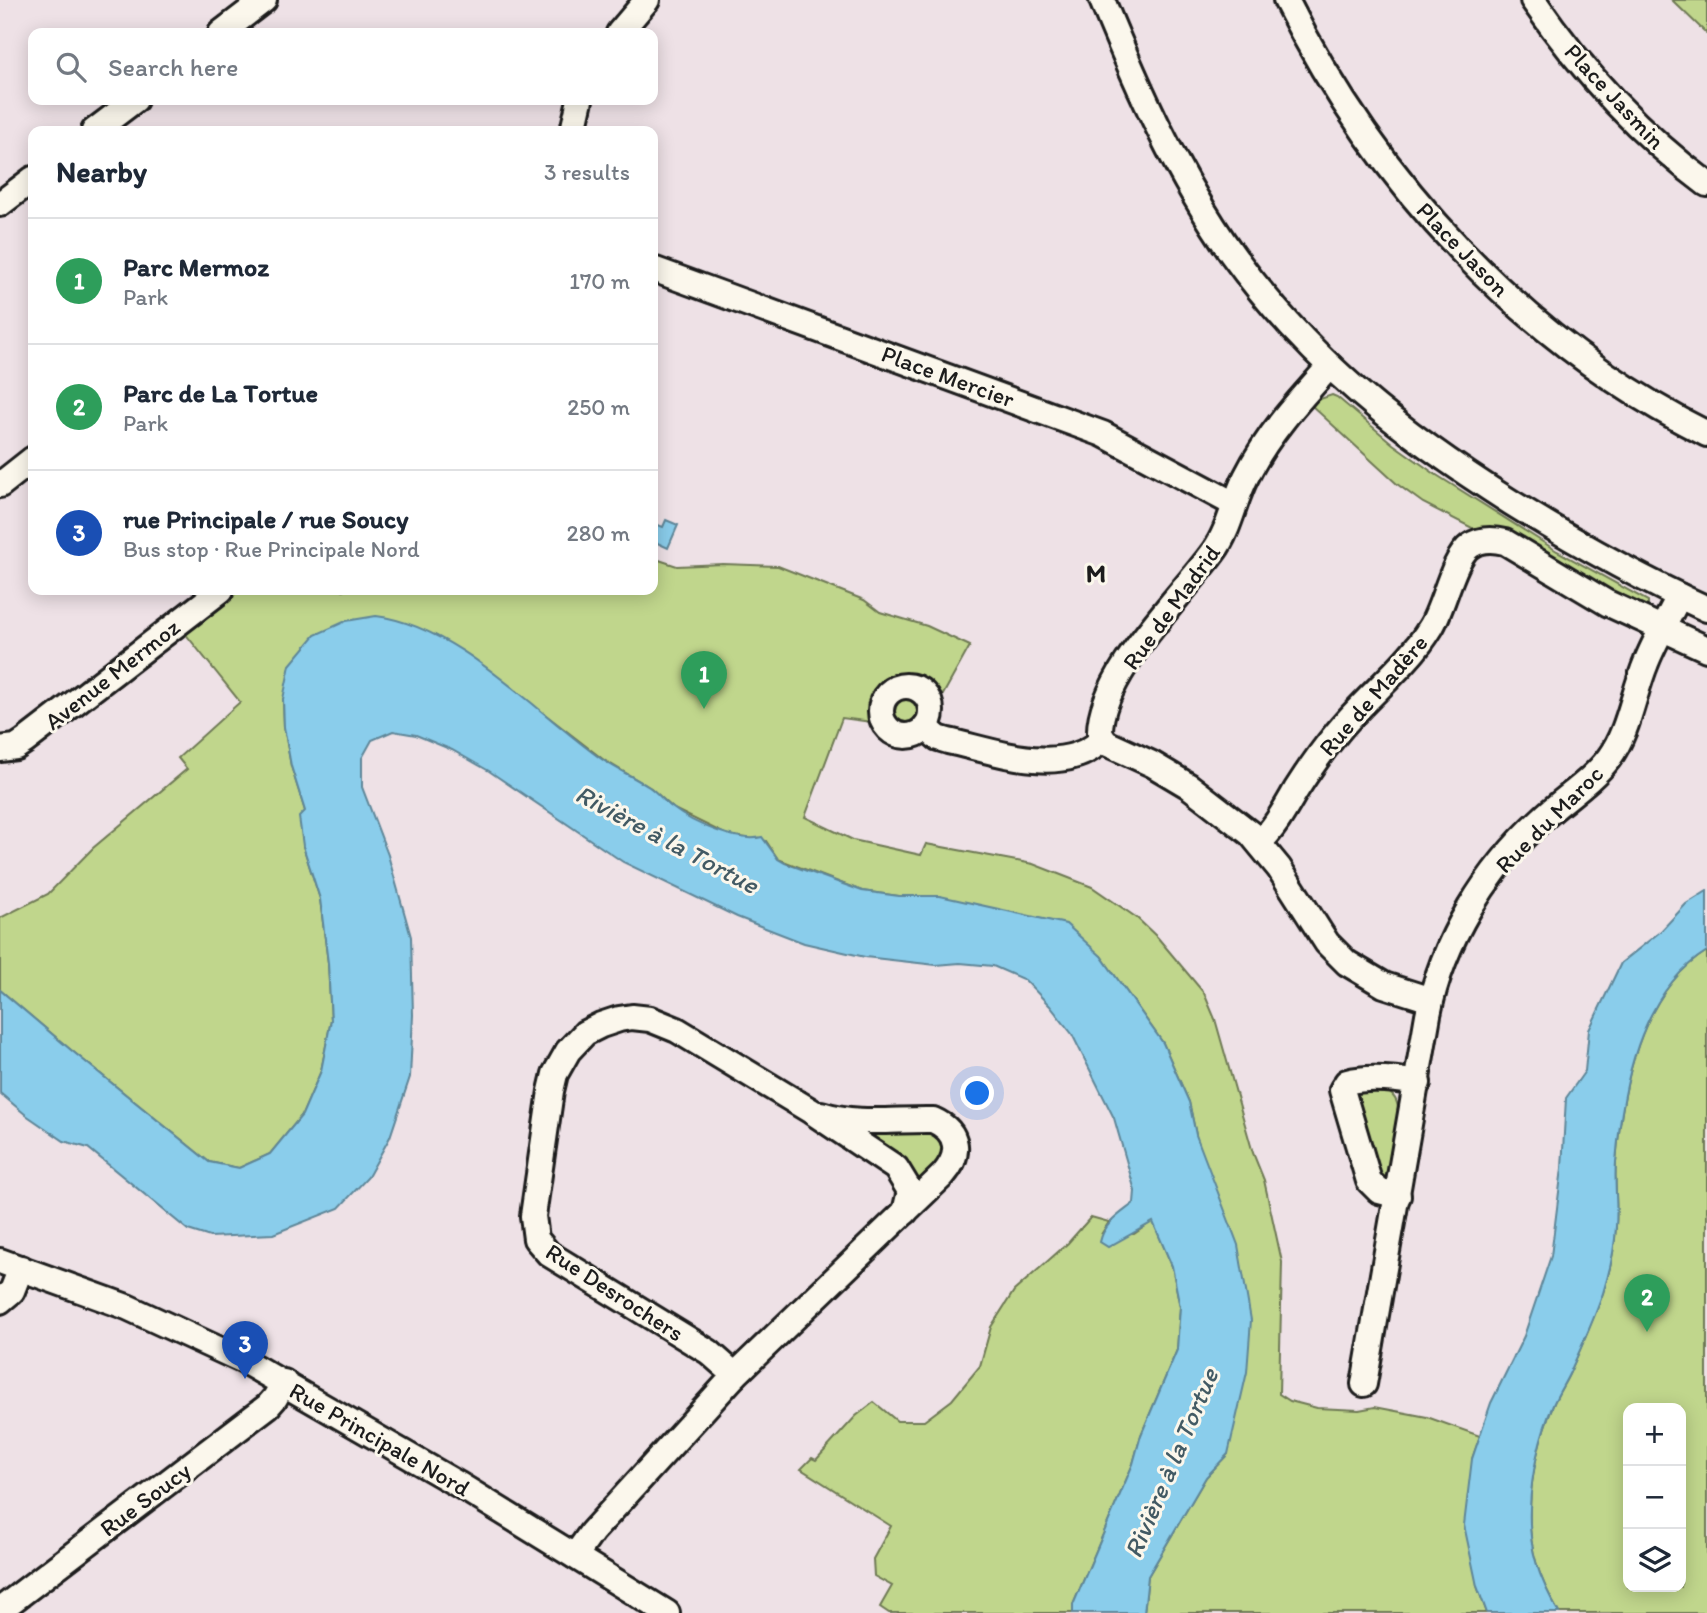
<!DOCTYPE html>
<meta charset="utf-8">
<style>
:root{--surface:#fff;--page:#f6f6f7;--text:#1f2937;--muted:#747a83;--line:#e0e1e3;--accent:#c8321e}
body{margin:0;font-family:Itim,sans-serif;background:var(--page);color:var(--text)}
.controls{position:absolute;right:21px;bottom:21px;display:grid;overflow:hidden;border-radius:14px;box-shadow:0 4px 18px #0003}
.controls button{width:63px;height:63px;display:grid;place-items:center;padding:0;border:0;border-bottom:2px solid var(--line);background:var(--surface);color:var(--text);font:35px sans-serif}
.you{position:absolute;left:978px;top:1094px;width:24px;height:24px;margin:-18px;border:5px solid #fff;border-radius:50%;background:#1a73e8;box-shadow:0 0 0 10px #1a73e833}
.badge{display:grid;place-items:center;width:46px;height:46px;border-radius:50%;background:var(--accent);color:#fff;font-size:23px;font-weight:700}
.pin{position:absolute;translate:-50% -58px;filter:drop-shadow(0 2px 4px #0008)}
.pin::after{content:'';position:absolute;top:37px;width:24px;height:21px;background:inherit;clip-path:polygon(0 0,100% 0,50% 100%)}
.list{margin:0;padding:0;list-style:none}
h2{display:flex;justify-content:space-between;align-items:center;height:91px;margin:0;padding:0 28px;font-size:30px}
h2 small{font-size:23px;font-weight:400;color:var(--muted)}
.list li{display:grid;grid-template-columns:46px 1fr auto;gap:21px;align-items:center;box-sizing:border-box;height:126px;padding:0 28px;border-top:2px solid var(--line)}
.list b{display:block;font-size:26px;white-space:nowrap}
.list p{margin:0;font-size:23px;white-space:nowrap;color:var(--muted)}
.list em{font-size:23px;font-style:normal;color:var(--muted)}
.icon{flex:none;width:38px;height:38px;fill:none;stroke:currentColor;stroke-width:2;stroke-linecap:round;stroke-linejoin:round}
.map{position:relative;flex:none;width:1707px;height:1613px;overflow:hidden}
.search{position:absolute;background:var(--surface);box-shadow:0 4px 18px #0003;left:28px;top:28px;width:630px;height:77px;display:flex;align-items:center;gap:18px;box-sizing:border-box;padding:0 24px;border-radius:14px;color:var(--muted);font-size:26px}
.panel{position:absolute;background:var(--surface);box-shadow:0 4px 18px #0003;left:28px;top:126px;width:630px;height:469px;border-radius:14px}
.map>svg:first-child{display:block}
</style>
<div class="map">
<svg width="1707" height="1613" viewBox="0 0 1707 1613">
<rect width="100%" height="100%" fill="#eee1e6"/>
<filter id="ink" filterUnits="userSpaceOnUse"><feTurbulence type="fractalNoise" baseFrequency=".0143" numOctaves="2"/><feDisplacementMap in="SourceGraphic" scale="14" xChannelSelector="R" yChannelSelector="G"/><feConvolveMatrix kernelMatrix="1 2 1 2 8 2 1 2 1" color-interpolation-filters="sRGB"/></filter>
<g filter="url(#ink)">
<g fill="#c0d68c" stroke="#6e7954" stroke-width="2" fill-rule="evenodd">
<path d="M1672,0H1707V34L1673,1Z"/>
<path d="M1332,395L1337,397L1393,444L1435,474L1557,551L1648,601V605L1644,608L1594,582L1508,530L1478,531L1423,503L1397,484L1312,406L1317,400Z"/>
<path d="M653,558L677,566L723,564L778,566L864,600L880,612L927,626L970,646L940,700C919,657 866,675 872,722L842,718L805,817L853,840L921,855L926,844L1033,864L1092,887L1137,918L1158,938L1204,993L1215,1019L1253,1153L1264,1180L1282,1262L1279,1394L1290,1401L1317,1408L1359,1410L1375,1407L1427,1417L1480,1436L1472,1459L1477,1586L1487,1613H1144L1148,1576L1206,1477L1228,1454L1196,1135L1189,1102L1163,1043L1101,956L899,896L862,891L778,859L766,841L727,835L674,809L651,788L604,760L471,657L435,635L283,699L284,727L291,766L305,811L303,846L320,899L328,963L331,1020L321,1071L302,1115L270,1154L239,1168L209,1162L71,1050L0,990V918L48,894L93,848L187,769L178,758L240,702L184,632L238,590H653Z"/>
<circle cx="906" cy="711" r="12"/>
<path d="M1707,951V1613H1559C1539,1578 1528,1549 1530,1508C1531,1475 1540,1435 1553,1405C1558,1393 1565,1383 1570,1372C1582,1346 1593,1320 1603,1293C1609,1274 1615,1247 1616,1226C1618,1205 1614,1183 1616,1162C1622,1089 1639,993 1707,951ZM1628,1408H1681V1587H1628Z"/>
<path d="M1382,1090C1395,1093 1398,1102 1399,1114L1387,1179L1385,1181L1381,1179L1355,1094L1356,1091Z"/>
<path d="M931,1131L942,1137L946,1154L922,1180L919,1179L902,1159L867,1136L868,1133H874Z"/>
<path d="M1091,1217L1109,1222L1102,1233L1134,1234L1153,1221L1172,1266L1180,1307L1177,1350L1141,1435L1133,1464L1073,1605V1613H889L880,1607L892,1586L874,1576L873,1559L891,1526L801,1469L812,1458L816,1460L856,1416L874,1402L897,1421H924L952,1400L980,1366L991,1327L1014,1291L1068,1243Z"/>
</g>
<g fill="#8acdeb" stroke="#5e8698" stroke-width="2">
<path d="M666,520L678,525L668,548L653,541V523L663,527Z"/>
<path d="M376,616C459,626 536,713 603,760C618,770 634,777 649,787C658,793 664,802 673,808C692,823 738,843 762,837L778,859L785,863L862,891L899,896H940L1066,924L1101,956L1163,1043L1189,1102L1196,1135L1238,1245L1251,1320L1247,1372L1228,1454L1206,1477L1148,1576L1144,1613H1073V1605L1133,1464L1141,1435L1177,1350L1180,1307L1172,1266L1153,1222L1108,1247L1100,1242C1104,1223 1119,1215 1134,1203L1135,1191L1114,1118L1072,1034L1050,1006L1025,980L993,966L960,963L936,965L865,957L804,943L737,917L623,862L489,771L452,750L416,735L393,731L372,740L362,758V787L388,855L411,937L413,1015L410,1077L390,1137L368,1177L339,1208L273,1234L210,1237L188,1230L88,1148L64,1141L26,1115L0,1093V990L71,1050L209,1162L239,1168L270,1154L302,1115L321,1071L331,1020L328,963L320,899L303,846L299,817L305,811L291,766L284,727L283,699L290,665L315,635L346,621Z"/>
<path d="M1707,891V951C1639,993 1622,1089 1616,1162C1614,1183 1618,1205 1616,1226C1615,1247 1609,1274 1603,1293C1594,1320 1582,1346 1570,1372C1565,1383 1558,1393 1553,1405C1540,1435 1531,1475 1530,1508C1528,1549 1539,1578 1559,1613H1487L1477,1586L1464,1525L1472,1459L1491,1403L1524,1336L1551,1256L1562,1168L1566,1098L1585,1071L1589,1030L1621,963L1661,931L1686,904Z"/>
</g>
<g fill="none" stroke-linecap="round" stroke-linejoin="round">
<defs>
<g id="minor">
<path d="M1102,0C1138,88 1177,176 1232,254C1310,362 1401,433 1512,503C1575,542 1639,578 1707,609"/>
<path d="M1286,0C1377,183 1523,342 1707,434"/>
<path d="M1533,0C1581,70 1638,133 1707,184"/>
<path d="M221,33L264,0"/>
<path d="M619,33L647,0"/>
<path d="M94,131L135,100"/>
<path d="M573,131L580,100"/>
<path d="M0,204L33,179"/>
<path d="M653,269L1103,434L1234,504"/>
<path d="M1330,366C1298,401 1267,435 1246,477C1234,500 1230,529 1214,551C1182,596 1098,676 1100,734L1106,743L1152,764L1189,786L1251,834L1279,868L1327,943L1347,963L1384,985L1431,1000"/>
<path d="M0,485L33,459"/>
<circle cx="906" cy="711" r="25"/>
<path d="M925,727L938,738L948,741C995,751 1062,778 1102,740"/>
<path d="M0,749L16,747L25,741L221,590"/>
<path d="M1259,843C1275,828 1285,809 1296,790C1308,771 1321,752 1336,734C1365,697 1407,667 1431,627C1444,606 1453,558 1470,546C1481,538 1493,539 1505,542L1607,603L1707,649"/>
<path d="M1398,1196L1379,1191L1369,1181L1342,1090L1347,1082C1369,1076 1395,1079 1418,1083"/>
<path d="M0,1261L127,1307L244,1361L461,1486L667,1613"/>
<path d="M0,1301L12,1291L21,1268"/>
<path d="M735,1375L709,1352L549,1254L536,1239L533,1216L551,1091L555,1074L568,1051L585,1033L601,1025L619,1019L632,1017L650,1019L677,1030L811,1111L884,1160L896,1168L910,1191L905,1212"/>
<path d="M1364,1384L1428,1015C1442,941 1487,869 1542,819C1564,798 1591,782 1609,758C1629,731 1633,694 1646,663C1655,640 1668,619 1679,596"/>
<path d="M575,1556L592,1532L735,1375L943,1175C961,1155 960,1132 933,1120C895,1119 858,1126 821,1114"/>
<path d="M0,1610L268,1406L275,1398L284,1382"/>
</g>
</defs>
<use href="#minor" stroke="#1c1c1c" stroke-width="30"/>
<use href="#minor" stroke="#fbf7ec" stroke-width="24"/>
</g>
</g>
<g text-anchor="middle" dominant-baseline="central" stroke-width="6" stroke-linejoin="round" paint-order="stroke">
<g font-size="24" fill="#1c1c1c" stroke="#fbf7ec">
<text transform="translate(1615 96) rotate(47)">Place Jasmin</text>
<text transform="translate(1463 249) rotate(46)">Place Jason</text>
<text transform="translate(948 376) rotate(20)">Place Mercier</text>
<text transform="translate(1171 607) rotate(-54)">Rue de Madrid</text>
<text transform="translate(112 674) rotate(-38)">Avenue Mermoz</text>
<text transform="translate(1373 695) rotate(-49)">Rue de Madère</text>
<text transform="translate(1549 819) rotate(-45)">Rue du Maroc</text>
<text transform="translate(615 1292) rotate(33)">Rue Desrochers</text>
<text transform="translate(380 1439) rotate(30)">Rue Principale Nord</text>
<text transform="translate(145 1499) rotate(-37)">Rue Soucy</text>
</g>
<g font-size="26" font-weight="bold" fill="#1c1c1c" stroke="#fbf7ec">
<text x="1096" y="573">M</text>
</g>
<g font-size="26" font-style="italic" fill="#425a64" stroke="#fbf7ec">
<text transform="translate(667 839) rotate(28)">Rivière à la Tortue</text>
<text transform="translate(1171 1463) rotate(-67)">Rivière à la Tortue</text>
</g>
</g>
</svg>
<div class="controls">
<button>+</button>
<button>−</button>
<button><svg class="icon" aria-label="layers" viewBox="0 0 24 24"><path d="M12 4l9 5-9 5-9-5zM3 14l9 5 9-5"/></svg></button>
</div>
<div class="you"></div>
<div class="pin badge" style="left:704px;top:709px;background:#2e9e5b">1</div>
<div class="pin badge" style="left:1647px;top:1332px;background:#2e9e5b">2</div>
<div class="pin badge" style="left:245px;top:1379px;background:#1a4fb4">3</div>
<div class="search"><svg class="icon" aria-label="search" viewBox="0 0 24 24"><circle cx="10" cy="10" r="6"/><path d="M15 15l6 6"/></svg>Search here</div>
<section class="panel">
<h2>Nearby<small>3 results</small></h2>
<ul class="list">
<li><span class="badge" style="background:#2e9e5b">1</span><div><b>Parc Mermoz</b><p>Park</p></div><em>170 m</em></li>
<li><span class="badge" style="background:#2e9e5b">2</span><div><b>Parc de La Tortue</b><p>Park</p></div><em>250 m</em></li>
<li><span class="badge" style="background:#1a4fb4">3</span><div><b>rue Principale / rue Soucy</b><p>Bus stop · Rue Principale Nord</p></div><em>280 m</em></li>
</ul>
</section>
</div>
